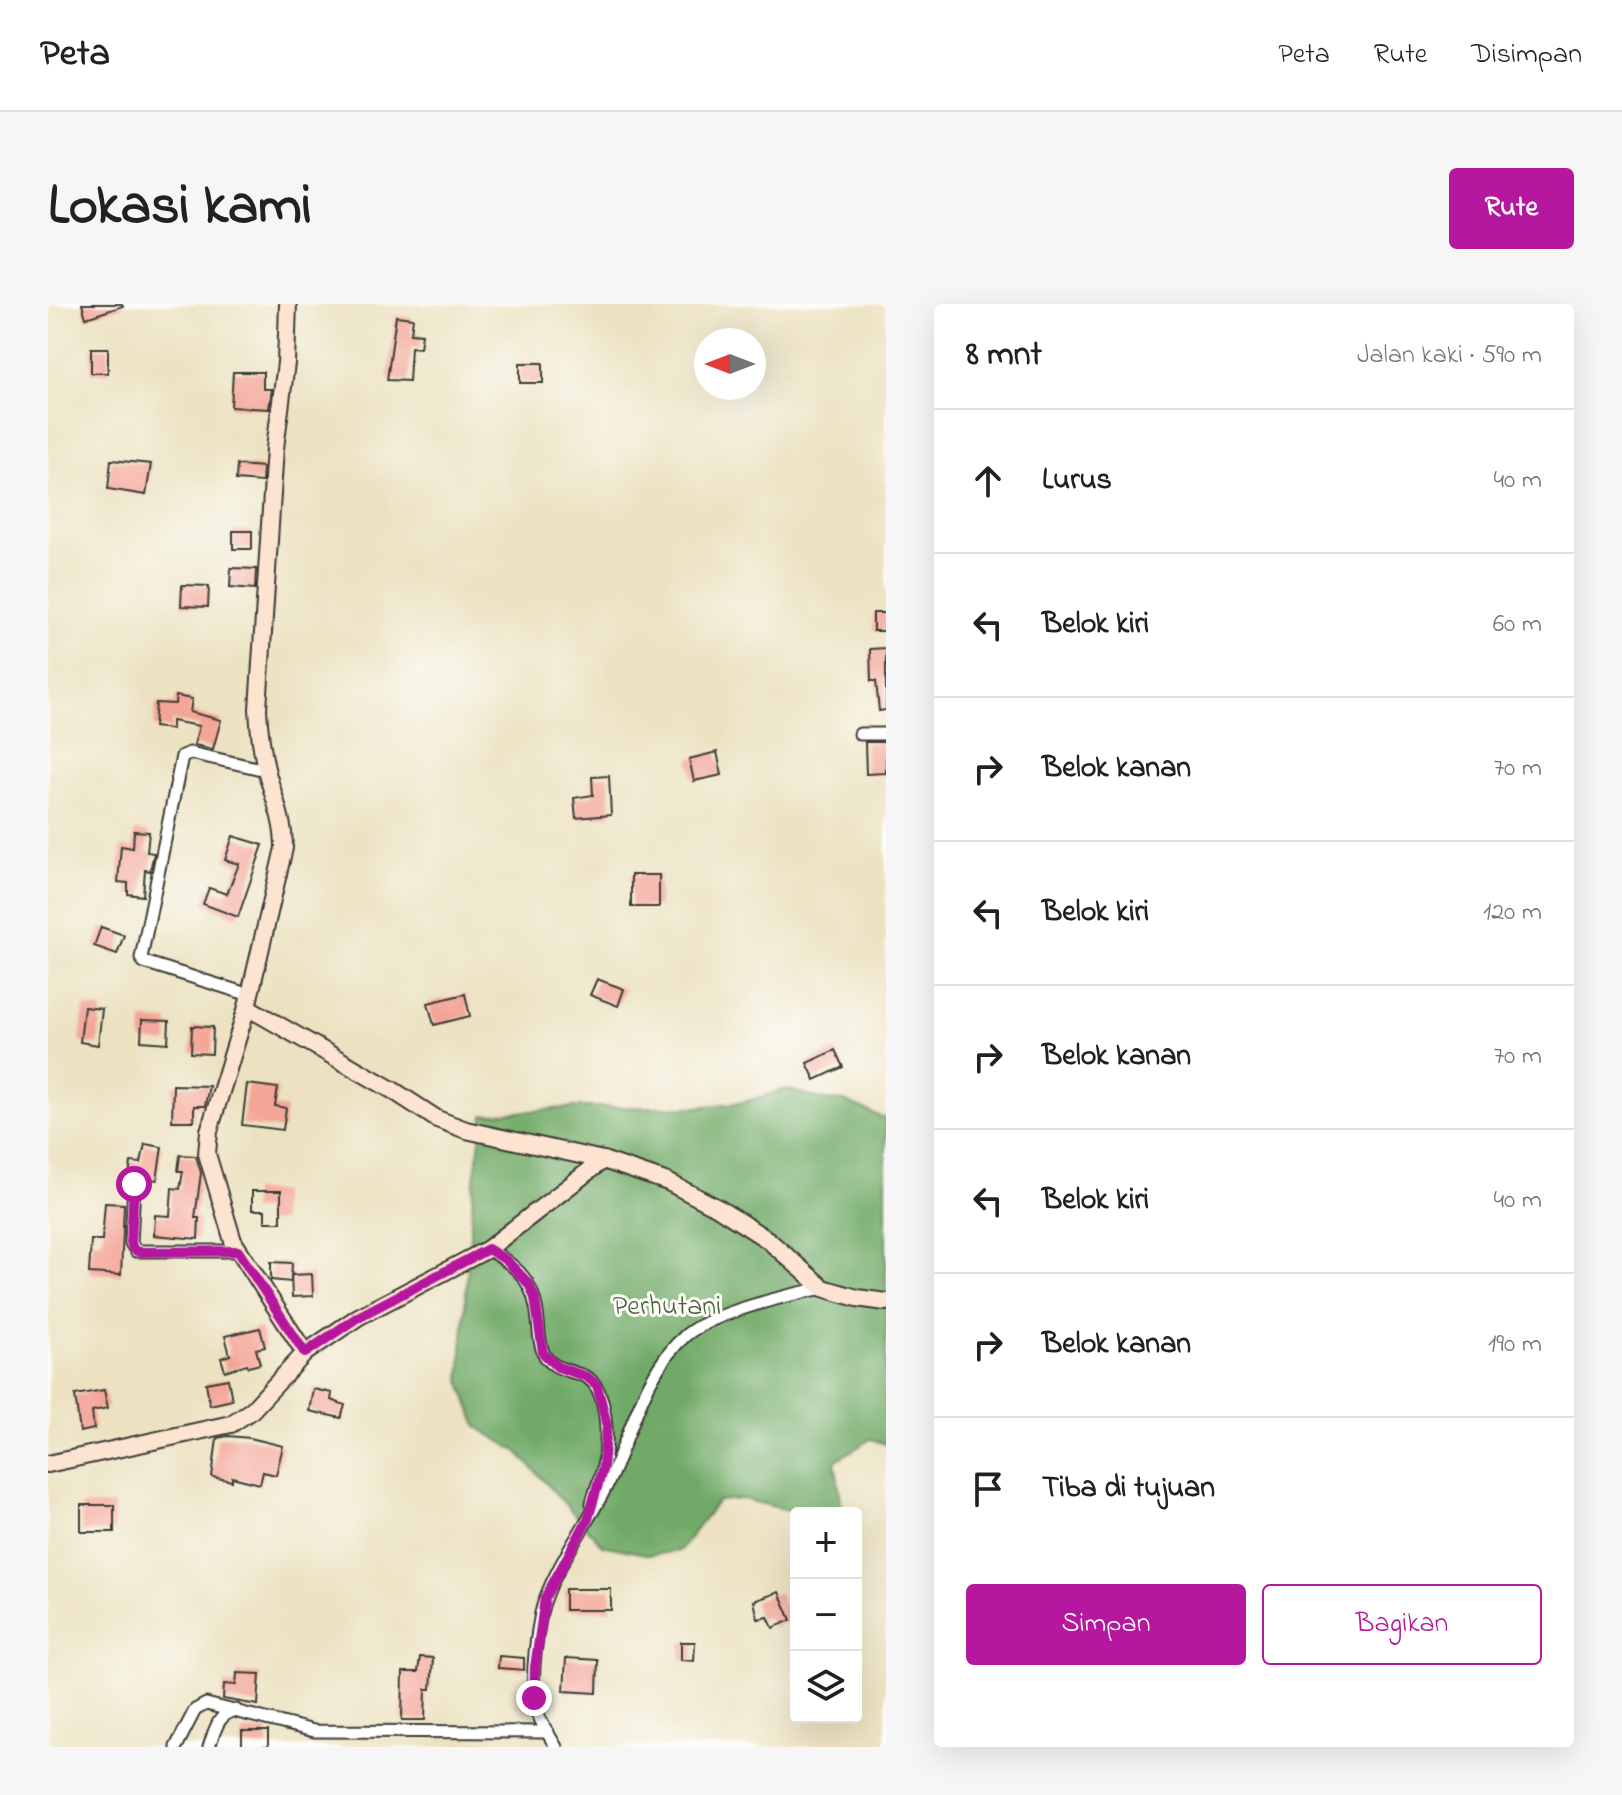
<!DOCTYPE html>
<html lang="id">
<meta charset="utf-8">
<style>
:root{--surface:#fff;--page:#f6f6f6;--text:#202124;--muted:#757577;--line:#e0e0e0;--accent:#b5179e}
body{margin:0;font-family:"Indie Flower",sans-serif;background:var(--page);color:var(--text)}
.controls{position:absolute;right:24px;bottom:24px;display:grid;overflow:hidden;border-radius:8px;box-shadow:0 8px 32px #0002}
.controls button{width:72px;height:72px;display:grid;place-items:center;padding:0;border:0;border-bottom:2px solid var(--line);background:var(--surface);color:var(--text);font:40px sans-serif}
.compass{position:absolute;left:646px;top:24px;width:72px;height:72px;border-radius:50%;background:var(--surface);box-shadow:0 8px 32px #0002;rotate:270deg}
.stop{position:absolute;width:24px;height:24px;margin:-18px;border:6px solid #b5179e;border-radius:50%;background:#fff}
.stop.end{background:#b5179e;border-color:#fff;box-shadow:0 2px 8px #0008}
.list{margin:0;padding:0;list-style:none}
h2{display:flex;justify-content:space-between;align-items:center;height:104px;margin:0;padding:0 32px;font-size:34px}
h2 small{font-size:26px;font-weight:400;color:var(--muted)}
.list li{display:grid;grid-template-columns:52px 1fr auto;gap:24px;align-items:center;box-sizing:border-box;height:144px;padding:0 32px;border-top:2px solid var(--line)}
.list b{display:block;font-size:30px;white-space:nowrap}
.list em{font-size:26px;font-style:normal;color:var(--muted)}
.actions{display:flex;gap:16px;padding:24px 32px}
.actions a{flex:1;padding:18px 0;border:2px solid var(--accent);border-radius:8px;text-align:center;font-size:28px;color:var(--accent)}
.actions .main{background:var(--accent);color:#fff}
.icon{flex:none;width:44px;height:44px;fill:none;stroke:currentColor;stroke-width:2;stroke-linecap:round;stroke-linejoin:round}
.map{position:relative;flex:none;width:838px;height:1443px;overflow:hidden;border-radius:8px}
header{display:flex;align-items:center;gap:48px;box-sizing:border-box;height:112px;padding:0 40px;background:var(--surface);border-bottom:2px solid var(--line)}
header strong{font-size:38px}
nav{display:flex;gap:44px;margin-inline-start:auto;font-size:28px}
.intro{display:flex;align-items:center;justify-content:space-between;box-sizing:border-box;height:192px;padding:0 48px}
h1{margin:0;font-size:56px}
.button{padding:20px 36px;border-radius:8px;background:var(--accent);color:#fff;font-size:28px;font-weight:700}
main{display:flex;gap:48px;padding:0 48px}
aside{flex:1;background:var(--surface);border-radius:8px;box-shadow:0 8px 32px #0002}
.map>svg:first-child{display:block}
</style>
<header>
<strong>Peta</strong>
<nav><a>Peta</a><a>Rute</a><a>Disimpan</a></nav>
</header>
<div class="intro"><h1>Lokasi kami</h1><a class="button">Rute</a></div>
<main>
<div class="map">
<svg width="838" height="1443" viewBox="0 0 838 1443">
<rect width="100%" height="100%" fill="#fdfcf7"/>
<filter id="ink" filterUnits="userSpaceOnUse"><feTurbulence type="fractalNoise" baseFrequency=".0125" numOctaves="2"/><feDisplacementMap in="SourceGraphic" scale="16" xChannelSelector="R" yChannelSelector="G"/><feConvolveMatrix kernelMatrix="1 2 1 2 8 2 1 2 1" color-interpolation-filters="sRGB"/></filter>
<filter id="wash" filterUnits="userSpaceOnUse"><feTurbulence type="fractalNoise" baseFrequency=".006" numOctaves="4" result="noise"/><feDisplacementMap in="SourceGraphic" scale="32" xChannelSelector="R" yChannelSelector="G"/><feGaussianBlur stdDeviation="1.8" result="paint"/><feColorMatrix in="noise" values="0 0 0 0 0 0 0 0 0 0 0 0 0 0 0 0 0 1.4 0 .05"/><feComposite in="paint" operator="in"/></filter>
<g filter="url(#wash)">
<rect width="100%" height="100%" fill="#ece2c1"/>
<path fill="#71aa68" stroke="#466342" stroke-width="2" d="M737,785L777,796L796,797L838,815V1140L823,1135L787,1157L795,1209H753L694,1195L670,1197L631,1247L602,1251L554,1241L470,1148L429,1123L412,1076L426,875L436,811L529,803H649L696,798Z"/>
<g id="blocks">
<g fill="#f4a598">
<path d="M34,0H74L75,2L38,14Z"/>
<path d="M348,12L365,14L363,29L374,30L372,44L363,43L361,77L339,76Z"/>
<rect x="43" y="44" width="17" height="25"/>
<rect x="472" y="59" width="23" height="20"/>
<path d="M185,68H215V85H224L221,105L183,103Z"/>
<path d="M63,156L103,160L98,191L60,185Z"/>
<path d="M189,161L215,163L214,178L188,176Z"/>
<rect x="185" y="227" width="19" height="18"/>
<path d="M183,264L208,265L207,285L182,283Z"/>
<path d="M134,281L161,282L160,303L133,302Z"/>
<rect x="825" y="309" width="13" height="18"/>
<path d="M838,344V406L831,407L828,377H823L822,345Z"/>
<path d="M128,392L144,395L142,408L173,416L165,445L146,441L151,422L124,417V425L106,423L108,399L127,400Z"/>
<path d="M817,438H838V469L818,470Z"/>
<path d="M669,448L674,471L646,477L641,455Z"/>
<path d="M561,472L563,511L528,514L526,494L545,491L544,473Z"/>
<path d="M86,527L101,528L99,548L106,549L102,567L97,566L95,592L80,590V579L70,578L73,542L85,544Z"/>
<path d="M185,532L215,541L190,613L155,600L161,584L179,590L191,560L177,556Z"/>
<rect x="583" y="571" width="28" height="32"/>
<path d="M53,623L76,631L69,650L46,642Z"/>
<path d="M549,675L576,685L570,702L542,691Z"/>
<path d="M417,690L422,712L386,721L380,699Z"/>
<path d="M36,703L54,705L50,741L32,738Z"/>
<path d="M94,716L121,717L120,739L93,737Z"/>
<path d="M144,722L165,723L164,750L143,749Z"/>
<path d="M787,746L795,763L767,776L759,759Z"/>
<path d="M199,780L230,784L227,802L238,804L235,826L194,821Z"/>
<path d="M125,781L161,782L157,802H146V817H124Z"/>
<path d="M97,840L114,843L109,876L81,873L83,858L93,859Z"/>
<path d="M132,851L148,852L153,869L147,914H151L150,935L106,931L107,911L122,912L124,884L132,885L135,867H130Z"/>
<path d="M204,887H233V918H217V906H204Z"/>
<path d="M57,899L76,900L73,971L41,969L43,936H54Z"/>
<path d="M223,958L244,959L243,978L223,976Z"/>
<path d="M264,970L265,992L244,993L243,971Z"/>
<path d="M212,1024L217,1043L208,1045L212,1060L200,1063L199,1060L177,1067L173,1054L182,1051L177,1032Z"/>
<path d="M180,1075L184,1096L162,1101L158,1079Z"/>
<path d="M265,1085L284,1089L283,1096L297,1101L293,1114L261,1107Z"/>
<path d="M56,1086L60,1104L44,1107L46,1125L32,1128L27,1091Z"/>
<path d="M180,1132L202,1134L235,1142L228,1171L215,1168L212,1180L184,1173V1177L164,1173L169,1134Z"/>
<rect x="33" y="1201" width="33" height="27"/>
<rect x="517" y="1285" width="46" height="21"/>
<path d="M731,1288L743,1316L725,1324L720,1313L710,1315L706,1297Z"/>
<path d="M633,1338H647L646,1357L633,1356Z"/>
<path d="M451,1352L476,1354V1366L450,1364Z"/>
<path d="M372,1353L385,1354L383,1385H378L377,1416H354L355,1368H370Z"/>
<path d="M518,1354L550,1356L549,1389L516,1387Z"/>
<path d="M189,1369L212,1370L210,1401L175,1395L176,1380L188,1381Z"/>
<rect x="194" y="1427" width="26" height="16"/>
</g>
</g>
</g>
<g filter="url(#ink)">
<use href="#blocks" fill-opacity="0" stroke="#3b3a35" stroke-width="2"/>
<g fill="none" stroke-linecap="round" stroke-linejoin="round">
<defs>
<g id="street">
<path d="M812,430H838"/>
<path d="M202,691L96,658L93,654L134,452L142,449L218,466"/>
<path d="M86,880L83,939L88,947H190"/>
<path d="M440,945C472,964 487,979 490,1017C491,1027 491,1038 495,1048C502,1065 521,1066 536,1072C562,1083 560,1140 555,1163C552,1175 547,1187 544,1199"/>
<path d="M128,1443L147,1406L158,1400L266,1427L500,1428"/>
<path d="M161,1443C167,1427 169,1410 188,1406"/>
<path d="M508,1443C500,1429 487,1411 486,1394C484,1367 488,1335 493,1309C502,1270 538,1222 557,1185C582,1136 594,1069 638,1031C664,1009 740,991 775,984"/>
</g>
<g id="secondary">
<path d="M199,703L346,787L389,815L418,826L555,856L620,878L670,904L720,936L775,984L809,994L838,998"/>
<path d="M257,1049L310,1013L440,945L555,856"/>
<path d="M0,1160L183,1120L204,1106L257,1049L185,937L159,850L161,827L199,703L236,544C236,517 226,494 219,469C214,448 211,426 210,405L227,144L238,59L240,0"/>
</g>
</defs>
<use href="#street" stroke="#3b3a35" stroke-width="15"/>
<use href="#secondary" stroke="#3b3a35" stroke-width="20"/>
<use href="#street" stroke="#fff" stroke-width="11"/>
<use href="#secondary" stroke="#fde4d1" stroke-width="16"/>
</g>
</g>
<g fill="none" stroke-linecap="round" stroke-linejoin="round" filter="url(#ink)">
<path stroke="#b5179e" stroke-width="10" d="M86,880L83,939L85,945L91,948L190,947L257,1049L310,1013L440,945L458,956L481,980L487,994L495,1049L510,1063L539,1073L549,1081L559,1121L555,1163L540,1215L497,1294L487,1363L486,1394"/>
</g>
<g text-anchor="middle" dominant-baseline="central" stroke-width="6" stroke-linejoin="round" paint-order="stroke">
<g font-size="28" fill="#495f41" stroke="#fdfcf7">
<text x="619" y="1003">Perhutani</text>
</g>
</g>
</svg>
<div class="controls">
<button>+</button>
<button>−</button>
<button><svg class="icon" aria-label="layers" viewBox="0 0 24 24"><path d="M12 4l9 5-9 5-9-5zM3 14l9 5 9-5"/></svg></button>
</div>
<svg class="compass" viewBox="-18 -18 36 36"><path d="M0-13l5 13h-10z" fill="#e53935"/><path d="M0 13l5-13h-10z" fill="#757577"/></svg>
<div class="stop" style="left:86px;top:880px"></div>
<div class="stop end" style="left:486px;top:1394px"></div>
</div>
<aside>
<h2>8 mnt<small>Jalan kaki · 590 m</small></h2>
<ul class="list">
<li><svg class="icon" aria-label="ahead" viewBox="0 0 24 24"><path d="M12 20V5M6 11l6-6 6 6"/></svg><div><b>Lurus</b></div><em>40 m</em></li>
<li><svg class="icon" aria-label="left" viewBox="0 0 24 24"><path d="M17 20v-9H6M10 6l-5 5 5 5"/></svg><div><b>Belok kiri</b></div><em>60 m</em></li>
<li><svg class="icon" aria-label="right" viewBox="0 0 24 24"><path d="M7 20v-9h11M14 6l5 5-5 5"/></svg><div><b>Belok kanan</b></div><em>70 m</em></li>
<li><svg class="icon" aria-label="left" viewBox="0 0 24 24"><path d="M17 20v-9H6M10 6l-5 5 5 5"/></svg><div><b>Belok kiri</b></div><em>120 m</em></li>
<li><svg class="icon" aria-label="right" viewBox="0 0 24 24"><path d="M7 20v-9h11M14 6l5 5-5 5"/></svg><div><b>Belok kanan</b></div><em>70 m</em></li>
<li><svg class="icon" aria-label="left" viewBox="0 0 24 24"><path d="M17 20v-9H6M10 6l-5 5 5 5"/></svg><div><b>Belok kiri</b></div><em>40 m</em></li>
<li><svg class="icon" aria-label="right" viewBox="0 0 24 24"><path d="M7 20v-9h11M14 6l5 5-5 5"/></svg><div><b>Belok kanan</b></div><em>190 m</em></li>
<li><svg class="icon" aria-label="arrive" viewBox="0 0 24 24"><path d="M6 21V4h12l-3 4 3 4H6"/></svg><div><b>Tiba di tujuan</b></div></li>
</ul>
<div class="actions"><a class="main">Simpan</a><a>Bagikan</a></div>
</aside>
</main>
